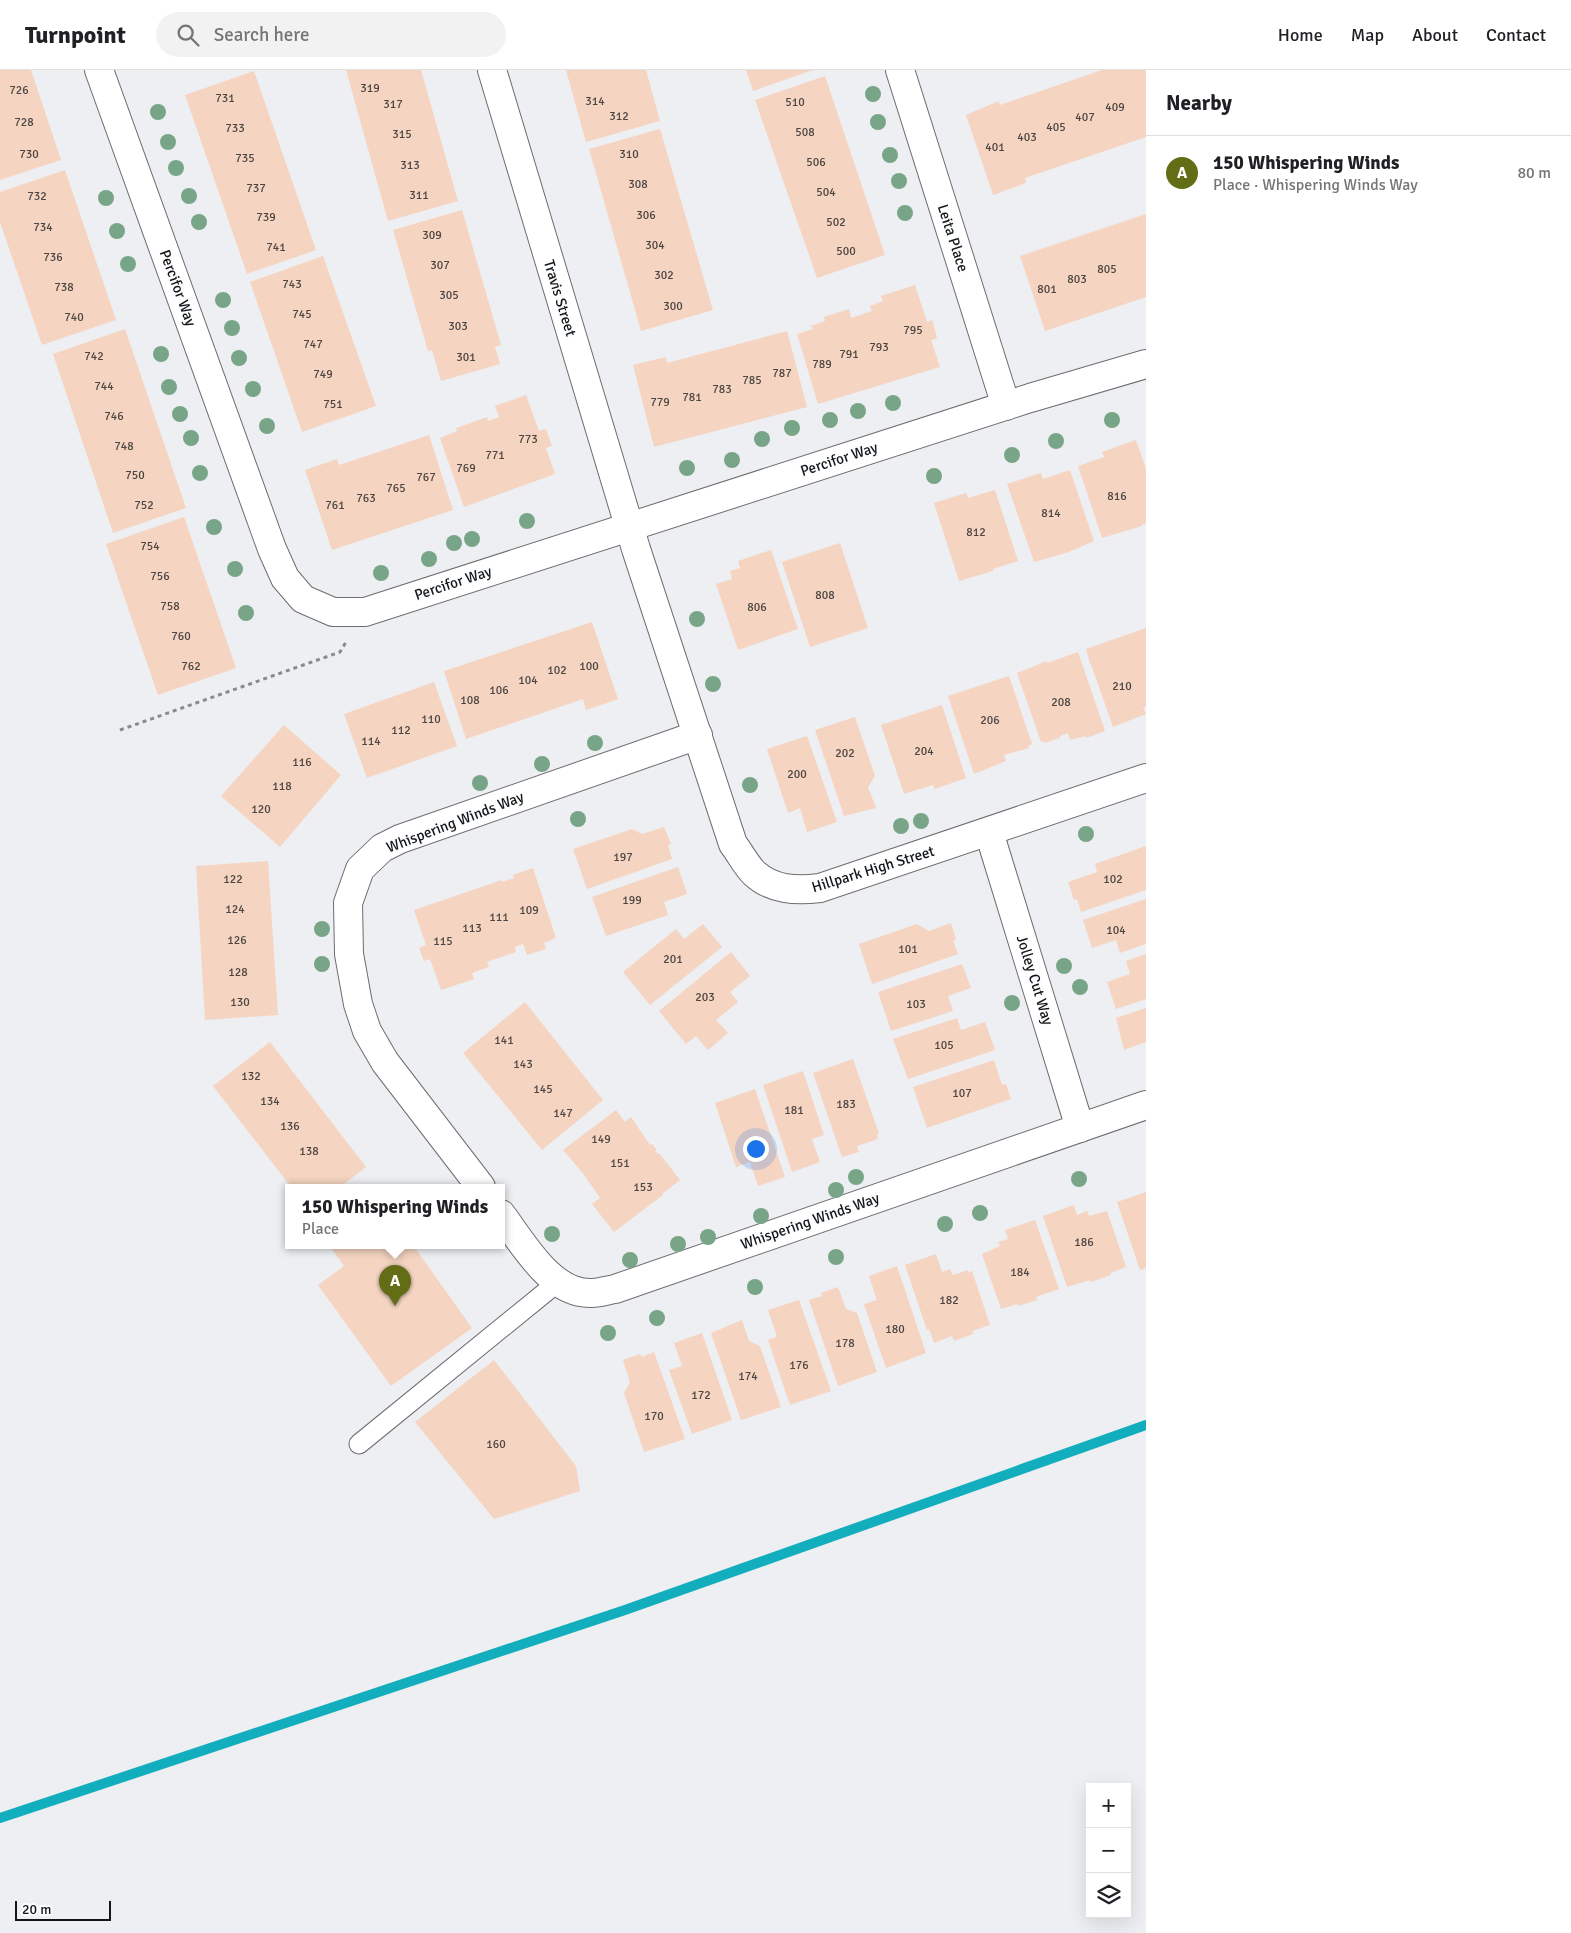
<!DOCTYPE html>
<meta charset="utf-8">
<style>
:root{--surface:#fff;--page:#f2f2f2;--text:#202124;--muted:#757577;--line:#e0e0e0;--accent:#626d15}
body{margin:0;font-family:Signika,sans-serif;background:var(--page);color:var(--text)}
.controls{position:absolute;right:15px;bottom:15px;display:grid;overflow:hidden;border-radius:0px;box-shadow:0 5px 20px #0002}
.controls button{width:45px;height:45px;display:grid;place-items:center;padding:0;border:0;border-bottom:1px solid var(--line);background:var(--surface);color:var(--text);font:25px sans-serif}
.scale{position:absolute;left:15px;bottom:12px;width:96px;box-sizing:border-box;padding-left:5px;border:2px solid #141516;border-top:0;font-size:14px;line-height:18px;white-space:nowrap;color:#141516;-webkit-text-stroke:4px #fbfdff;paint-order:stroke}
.you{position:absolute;left:755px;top:1078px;width:18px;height:18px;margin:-12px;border:4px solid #fff;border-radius:50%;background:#1a73e8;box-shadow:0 0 0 8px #1a73e833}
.badge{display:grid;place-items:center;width:32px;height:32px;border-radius:50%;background:var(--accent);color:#fff;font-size:16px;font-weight:700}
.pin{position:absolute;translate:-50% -41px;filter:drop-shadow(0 1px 2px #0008)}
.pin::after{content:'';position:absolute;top:26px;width:18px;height:15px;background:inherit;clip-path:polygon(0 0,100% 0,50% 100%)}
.popup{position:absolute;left:285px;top:1114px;width:220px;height:65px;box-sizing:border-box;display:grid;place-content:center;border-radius:0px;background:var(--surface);filter:drop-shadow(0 1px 4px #0005);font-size:16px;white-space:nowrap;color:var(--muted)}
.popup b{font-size:19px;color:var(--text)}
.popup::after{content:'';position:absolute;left:50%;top:100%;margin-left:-10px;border:10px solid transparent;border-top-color:var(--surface)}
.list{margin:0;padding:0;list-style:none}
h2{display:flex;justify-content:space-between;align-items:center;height:65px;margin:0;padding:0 20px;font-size:21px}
h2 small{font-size:16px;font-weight:400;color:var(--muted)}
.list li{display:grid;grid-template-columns:32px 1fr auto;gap:15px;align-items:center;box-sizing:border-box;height:75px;padding:0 20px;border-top:1px solid var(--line)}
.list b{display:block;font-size:19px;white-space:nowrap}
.list p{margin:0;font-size:16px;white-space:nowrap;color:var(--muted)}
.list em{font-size:16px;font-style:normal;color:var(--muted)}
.icon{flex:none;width:28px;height:28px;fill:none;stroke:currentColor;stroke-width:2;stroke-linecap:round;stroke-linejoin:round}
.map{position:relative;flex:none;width:1146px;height:1863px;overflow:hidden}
header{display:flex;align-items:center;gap:30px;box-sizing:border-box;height:70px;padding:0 25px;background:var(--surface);border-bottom:1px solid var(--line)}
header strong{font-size:24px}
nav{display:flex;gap:28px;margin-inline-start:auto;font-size:18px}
.search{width:350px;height:45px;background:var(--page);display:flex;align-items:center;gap:12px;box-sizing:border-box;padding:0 18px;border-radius:28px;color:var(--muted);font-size:19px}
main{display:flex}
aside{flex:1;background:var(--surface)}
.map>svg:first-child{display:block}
</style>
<header>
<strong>Turnpoint</strong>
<div class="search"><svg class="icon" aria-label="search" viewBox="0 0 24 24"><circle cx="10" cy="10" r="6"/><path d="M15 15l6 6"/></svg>Search here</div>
<nav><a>Home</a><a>Map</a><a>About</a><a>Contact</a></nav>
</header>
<main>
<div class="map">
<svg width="1146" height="1863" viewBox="0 0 1146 1863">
<rect width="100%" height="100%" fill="#eeeff2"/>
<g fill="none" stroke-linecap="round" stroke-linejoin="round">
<path stroke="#13aebd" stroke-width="10" d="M0,1748L625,1540L1146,1355"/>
</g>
<g fill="#f5d4c1">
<path d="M0,0H31L61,90L0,110Z"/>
<path d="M346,0H421L458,131L388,151Z"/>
<path d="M566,0H646L660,51L586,72Z"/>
<path d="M746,0H813L753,21Z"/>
<path d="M1102,0H1146V67L1025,108L1026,113L993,125L966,45L999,31L1000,35Z"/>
<path d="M254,1L316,180L247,204L185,25Z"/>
<path d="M825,6L885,185L817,208L755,30Z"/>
<path d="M660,59L713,240L641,261L589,79Z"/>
<path d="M65,100L116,250L42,275L0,152V122Z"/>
<path d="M462,140L501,275L495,277L500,294L441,311L432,280L428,281L393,160Z"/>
<path d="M1146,144V227L1045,261L1020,186Z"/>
<path d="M323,186L376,336L302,362L250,212Z"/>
<path d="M915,215L927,252L932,250L937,268L931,270L940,297L818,334L797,264L813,259L811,256L825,251L824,247L849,239L851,248L872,241L870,236L883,231L881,226Z"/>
<path d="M125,259L186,438L113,463L53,284Z"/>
<path d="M787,261L807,337L654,377L633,295L666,287L667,293Z"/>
<path d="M526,325L539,361L546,359L552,376L546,378L555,404L464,437L440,368L457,361L456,358L487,347L488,351L499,347L495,336Z"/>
<path d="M429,365L453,440L332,480L305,400L337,389L339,395Z"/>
<path d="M1136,370L1146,399V453L1142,455V456L1102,468L1078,396L1104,387L1102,382Z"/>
<path d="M1070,400L1094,471L1069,482L1034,492L1007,414L1041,403L1043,409Z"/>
<path d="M995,420L1018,491L993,499V501L959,511L934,433L966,423L968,428Z"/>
<path d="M184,447L236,598L158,625L106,474Z"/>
<path d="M840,473L868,558L810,577L782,492Z"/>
<path d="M771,480L798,559L738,580L716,514L732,509L730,501L740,498L738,491Z"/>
<path d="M592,552L618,629L586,640L583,629L466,669L444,601Z"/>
<path d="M1146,558V637H1143L1146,644L1113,657L1091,594H1090L1086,579Z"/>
<path d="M1078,582L1105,661L1086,668L1085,666L1070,670L1068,663L1060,666V668L1044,673V671L1041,672L1017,603L1047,591V593Z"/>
<path d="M1009,606L1032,674L1028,676L1029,678L1004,685L1006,691L974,704L948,626Z"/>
<path d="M434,612L457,676L367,708L344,644Z"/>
<path d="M942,635L966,708L935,719L933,715L904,724L881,655Z"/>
<path d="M855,647L875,706L868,717L876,738L844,746L815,660Z"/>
<path d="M284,655L341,705L280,777L221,726Z"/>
<path d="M807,666L837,752L807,762L800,738L788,743L767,679Z"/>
<path d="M664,757L671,774L668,775L672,789L587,819L573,779L632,759L642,764Z"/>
<path d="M1146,776V820L1081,842L1077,829L1074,830L1068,812L1097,802L1095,794Z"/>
<path d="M268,791L278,945L205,950L196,796Z"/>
<path d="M678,797L687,824L664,832L668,845L606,866L592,827Z"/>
<path d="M533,798L556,868L544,873L546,879L527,885L523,874L515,877L516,882L487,892L489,897L472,903L474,909L441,920L430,889L424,891L419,878L426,875L414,840L502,810V812L514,808L513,805Z"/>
<path d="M1146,829V874L1120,883L1116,870L1092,878L1083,850Z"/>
<path d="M951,853L956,870L953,871L958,884L872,914L859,874L917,854L929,861Z"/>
<path d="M703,854L722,877L650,935L623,902L676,859L684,869Z"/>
<path d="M731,882L750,906L730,922L738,932L716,950L728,963L708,980L696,966L686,974L659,941Z"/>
<path d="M1146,884V929L1116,939L1107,912L1130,904L1126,891Z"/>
<path d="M962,894L971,918L948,926L953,941L891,961L878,922Z"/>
<path d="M525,932L603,1030L542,1080L463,983Z"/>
<path d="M1146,938V972L1124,980L1116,948Z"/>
<path d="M957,948L961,960L985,952L995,980L908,1009L893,969Z"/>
<path d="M270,972L366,1097L340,1117H291L213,1016Z"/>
<path d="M853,989L879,1064L877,1065L878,1069L857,1076L859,1082L842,1087L813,1003Z"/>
<path d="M994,990L1002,1015L1006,1014L1011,1029L927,1058L913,1017Z"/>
<path d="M803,1001L824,1065L812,1069L820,1092L792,1102L763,1015Z"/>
<path d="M755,1019L785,1107L758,1116L750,1092L736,1097L715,1033Z"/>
<path d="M616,1040L625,1052L631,1047L650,1075L652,1074L657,1080L655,1081L658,1084L659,1083L680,1110L662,1124L663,1125L614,1162L592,1134L600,1128L582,1102L563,1080Z"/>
<path d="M1146,1122V1198L1140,1200L1117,1132Z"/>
<path d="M1074,1135L1077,1145L1087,1141L1089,1146L1107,1141L1126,1197L1110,1203L1111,1205L1091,1212L1090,1210L1067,1217L1043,1146Z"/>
<path d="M1035,1150L1059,1219L1036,1227L1037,1230L1018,1236L1017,1234L1001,1239L982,1184L1000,1176L998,1172L1008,1169L1005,1160Z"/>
<path d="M329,1175H413L472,1258L391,1316L318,1215L344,1196Z"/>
<path d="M936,1184L942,1202L950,1199L953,1205L968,1200V1202L972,1201L990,1255L972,1261L973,1264L954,1271L952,1266L934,1273L929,1259L927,1260L905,1195Z"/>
<path d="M897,1196L926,1283L886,1298L864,1234L877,1230L869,1206Z"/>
<path d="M838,1217L846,1239L857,1243L877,1302L838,1316L809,1230L822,1226L821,1223Z"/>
<path d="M799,1230L831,1321L790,1335L768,1270L777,1267L768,1240Z"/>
<path d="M742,1250L749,1271L760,1276L781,1337L741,1350L711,1263Z"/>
<path d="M702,1263L732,1350L692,1364L669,1300L682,1296L674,1273Z"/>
<path d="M654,1282L685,1369L644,1382L624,1323L630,1312L623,1290L640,1284L642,1287Z"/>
<path d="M494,1290L576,1396L580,1421L494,1449L415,1352Z"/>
</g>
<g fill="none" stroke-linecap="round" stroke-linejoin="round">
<defs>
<path id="service" d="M359,1374L558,1212"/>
<g id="minor">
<path d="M99,0L272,479L285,508L303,529L333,542H365L1030,328L1146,294"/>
<path d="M492,0L636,479L733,774C740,783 746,795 754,803C772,820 796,821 820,818L1146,708"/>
<path d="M900,0L1006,336"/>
<path d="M989,762L1080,1058"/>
<path d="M481,1117L385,992L367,961L358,934L349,884L348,833L360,799L382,778L400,769L698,665"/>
<path d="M501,1144C523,1173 551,1225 592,1223C600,1223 608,1220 615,1219L1146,1035"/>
</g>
</defs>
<use href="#service" stroke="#6b6d6f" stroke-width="21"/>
<use href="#minor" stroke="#6b6d6f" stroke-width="30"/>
<path stroke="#898a8c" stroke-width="3" stroke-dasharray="4 4" stroke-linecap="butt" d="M120,660L340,582L346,572"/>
<use href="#service" stroke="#fff" stroke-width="19"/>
<use href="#minor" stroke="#fff" stroke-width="28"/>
</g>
<g fill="#78a587">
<circle cx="873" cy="24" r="8"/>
<circle cx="158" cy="42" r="8"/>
<circle cx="878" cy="52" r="8"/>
<circle cx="168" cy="72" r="8"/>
<circle cx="890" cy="85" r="8"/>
<circle cx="176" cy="98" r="8"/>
<circle cx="899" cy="111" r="8"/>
<circle cx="189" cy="126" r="8"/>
<circle cx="106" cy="128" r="8"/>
<circle cx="905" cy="143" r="8"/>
<circle cx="199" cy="152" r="8"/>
<circle cx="117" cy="161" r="8"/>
<circle cx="128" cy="194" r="8"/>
<circle cx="223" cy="230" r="8"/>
<circle cx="232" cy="258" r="8"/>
<circle cx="161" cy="284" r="8"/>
<circle cx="239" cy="288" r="8"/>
<circle cx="169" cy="317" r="8"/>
<circle cx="253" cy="319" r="8"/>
<circle cx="893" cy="333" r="8"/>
<circle cx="858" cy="341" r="8"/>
<circle cx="180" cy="344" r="8"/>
<circle cx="830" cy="350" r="8"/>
<circle cx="1112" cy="350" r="8"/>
<circle cx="267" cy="356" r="8"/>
<circle cx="792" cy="358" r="8"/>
<circle cx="191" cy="368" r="8"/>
<circle cx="762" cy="369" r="8"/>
<circle cx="1056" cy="371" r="8"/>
<circle cx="1012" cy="385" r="8"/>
<circle cx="732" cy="390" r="8"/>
<circle cx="687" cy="398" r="8"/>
<circle cx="200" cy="403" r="8"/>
<circle cx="934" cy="406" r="8"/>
<circle cx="527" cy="451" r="8"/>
<circle cx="214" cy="457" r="8"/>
<circle cx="472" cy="469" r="8"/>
<circle cx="454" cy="473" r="8"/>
<circle cx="429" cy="489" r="8"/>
<circle cx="235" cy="499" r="8"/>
<circle cx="381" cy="503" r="8"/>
<circle cx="246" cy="543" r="8"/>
<circle cx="697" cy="549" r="8"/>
<circle cx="713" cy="614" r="8"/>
<circle cx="595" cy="673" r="8"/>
<circle cx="542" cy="694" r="8"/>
<circle cx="480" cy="713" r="8"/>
<circle cx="750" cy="715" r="8"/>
<circle cx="578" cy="749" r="8"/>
<circle cx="921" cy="751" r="8"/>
<circle cx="901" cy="756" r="8"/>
<circle cx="1086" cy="764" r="8"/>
<circle cx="322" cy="859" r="8"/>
<circle cx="322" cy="894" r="8"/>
<circle cx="1064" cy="896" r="8"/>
<circle cx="1080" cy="917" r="8"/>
<circle cx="1012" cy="933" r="8"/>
<circle cx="856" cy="1107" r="8"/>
<circle cx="1079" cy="1109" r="8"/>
<circle cx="836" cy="1120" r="8"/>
<circle cx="980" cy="1143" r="8"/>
<circle cx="761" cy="1146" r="8"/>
<circle cx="945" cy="1154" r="8"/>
<circle cx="552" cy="1164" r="8"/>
<circle cx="708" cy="1167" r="8"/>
<circle cx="678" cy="1174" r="8"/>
<circle cx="836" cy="1187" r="8"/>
<circle cx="630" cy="1190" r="8"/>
<circle cx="755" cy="1217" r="8"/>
<circle cx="657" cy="1248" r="8"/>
<circle cx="608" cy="1263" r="8"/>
</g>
<g text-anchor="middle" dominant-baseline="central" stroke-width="4" stroke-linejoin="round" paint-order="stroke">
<g font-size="12" fill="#4c4541">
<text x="370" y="18">319</text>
<text x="19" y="20">726</text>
<text x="225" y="28">731</text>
<text x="595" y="31">314</text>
<text x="795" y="32">510</text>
<text x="393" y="34">317</text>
<text x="1115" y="37">409</text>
<text x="619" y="46">312</text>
<text x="1085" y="47">407</text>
<text x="24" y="52">728</text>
<text x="1056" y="57">405</text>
<text x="235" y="58">733</text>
<text x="805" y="62">508</text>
<text x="402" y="64">315</text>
<text x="1027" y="67">403</text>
<text x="995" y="77">401</text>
<text x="29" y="84">730</text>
<text x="629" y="84">310</text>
<text x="245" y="88">735</text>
<text x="816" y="92">506</text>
<text x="410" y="95">313</text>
<text x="638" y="114">308</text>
<text x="256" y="118">737</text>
<text x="826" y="122">504</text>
<text x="419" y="125">311</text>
<text x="37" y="126">732</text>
<text x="646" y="145">306</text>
<text x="266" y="147">739</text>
<text x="836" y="152">502</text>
<text x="43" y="157">734</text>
<text x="432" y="165">309</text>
<text x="655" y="175">304</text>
<text x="276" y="177">741</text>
<text x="846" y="181">500</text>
<text x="53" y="187">736</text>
<text x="440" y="195">307</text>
<text x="1107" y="199">805</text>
<text x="664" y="205">302</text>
<text x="1077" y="209">803</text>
<text x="292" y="214">743</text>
<text x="64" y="217">738</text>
<text x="1047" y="219">801</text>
<text x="449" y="225">305</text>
<text x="673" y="236">300</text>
<text x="302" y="244">745</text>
<text x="74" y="247">740</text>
<text x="458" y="256">303</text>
<text x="913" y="260">795</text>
<text x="313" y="274">747</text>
<text x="879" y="277">793</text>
<text x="849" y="284">791</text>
<text x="94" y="286">742</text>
<text x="466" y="287">301</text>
<text x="822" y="294">789</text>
<text x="782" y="303">787</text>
<text x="323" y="304">749</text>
<text x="752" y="310">785</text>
<text x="104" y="316">744</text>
<text x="722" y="319">783</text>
<text x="692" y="327">781</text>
<text x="660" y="332">779</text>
<text x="333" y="334">751</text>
<text x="114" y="346">746</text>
<text x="528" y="369">773</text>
<text x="124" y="376">748</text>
<text x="495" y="385">771</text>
<text x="466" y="398">769</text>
<text x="135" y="405">750</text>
<text x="426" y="407">767</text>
<text x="396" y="418">765</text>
<text x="1117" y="426">816</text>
<text x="366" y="428">763</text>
<text x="144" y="435">752</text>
<text x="335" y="435">761</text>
<text x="1051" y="443">814</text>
<text x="976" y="462">812</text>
<text x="150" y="476">754</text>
<text x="160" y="506">756</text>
<text x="825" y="525">808</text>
<text x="170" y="536">758</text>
<text x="757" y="537">806</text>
<text x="181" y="566">760</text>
<text x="191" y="596">762</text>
<text x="589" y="596">100</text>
<text x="557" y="600">102</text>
<text x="528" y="610">104</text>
<text x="1122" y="616">210</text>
<text x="499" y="620">106</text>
<text x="470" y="630">108</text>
<text x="1061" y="632">208</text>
<text x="431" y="649">110</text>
<text x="990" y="650">206</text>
<text x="401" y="660">112</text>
<text x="371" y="671">114</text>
<text x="924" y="681">204</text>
<text x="845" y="683">202</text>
<text x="302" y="692">116</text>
<text x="797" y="704">200</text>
<text x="282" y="716">118</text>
<text x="261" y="739">120</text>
<text x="623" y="787">197</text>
<text x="233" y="809">122</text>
<text x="1113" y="809">102</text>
<text x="632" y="830">199</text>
<text x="235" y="839">124</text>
<text x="529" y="840">109</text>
<text x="499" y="847">111</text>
<text x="472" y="858">113</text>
<text x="1116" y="860">104</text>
<text x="237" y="870">126</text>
<text x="443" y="871">115</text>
<text x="908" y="879">101</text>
<text x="673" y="889">201</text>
<text x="238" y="902">128</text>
<text x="705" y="927">203</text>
<text x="240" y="932">130</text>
<text x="916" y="934">103</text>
<text x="504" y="970">141</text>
<text x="944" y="975">105</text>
<text x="523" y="994">143</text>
<text x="251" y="1006">132</text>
<text x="543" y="1019">145</text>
<text x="962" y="1023">107</text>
<text x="270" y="1031">134</text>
<text x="846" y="1034">183</text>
<text x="794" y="1040">181</text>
<text x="563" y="1043">147</text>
<text x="290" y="1056">136</text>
<text x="601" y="1069">149</text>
<text x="309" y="1081">138</text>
<text x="620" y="1093">151</text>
<text x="643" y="1117">153</text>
<text x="1084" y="1172">186</text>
<text x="1020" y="1202">184</text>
<text x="949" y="1230">182</text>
<text x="895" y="1259">180</text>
<text x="845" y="1273">178</text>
<text x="799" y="1295">176</text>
<text x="748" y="1306">174</text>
<text x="701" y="1325">172</text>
<text x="654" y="1346">170</text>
<text x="496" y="1374">160</text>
</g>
<g font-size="15" fill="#141516" stroke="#fbfdff">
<text transform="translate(953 168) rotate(72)">Leita Place</text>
<text transform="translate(178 218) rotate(70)">Percifor Way</text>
<text transform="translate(560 228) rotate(73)">Travis Street</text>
<text transform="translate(839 389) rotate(-18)">Percifor Way</text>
<text transform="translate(453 513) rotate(-18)">Percifor Way</text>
<text transform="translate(455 752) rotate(-21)">Whispering Winds Way</text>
<text transform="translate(873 799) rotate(-17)">Hillpark High Street</text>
<text transform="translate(1035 910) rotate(73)">Jolley Cut Way</text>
<text transform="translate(810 1151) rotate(-19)">Whispering Winds Way</text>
</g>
</g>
</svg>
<div class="controls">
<button>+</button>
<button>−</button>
<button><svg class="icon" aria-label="layers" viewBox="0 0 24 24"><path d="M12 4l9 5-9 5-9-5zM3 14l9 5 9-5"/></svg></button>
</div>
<div class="scale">20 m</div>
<div class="you"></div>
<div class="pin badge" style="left:395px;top:1236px">A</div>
<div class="popup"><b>150 Whispering Winds</b>Place</div>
</div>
<aside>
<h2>Nearby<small></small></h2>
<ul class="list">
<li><span class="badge">A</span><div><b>150 Whispering Winds</b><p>Place · Whispering Winds Way</p></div><em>80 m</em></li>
</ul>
</aside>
</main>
